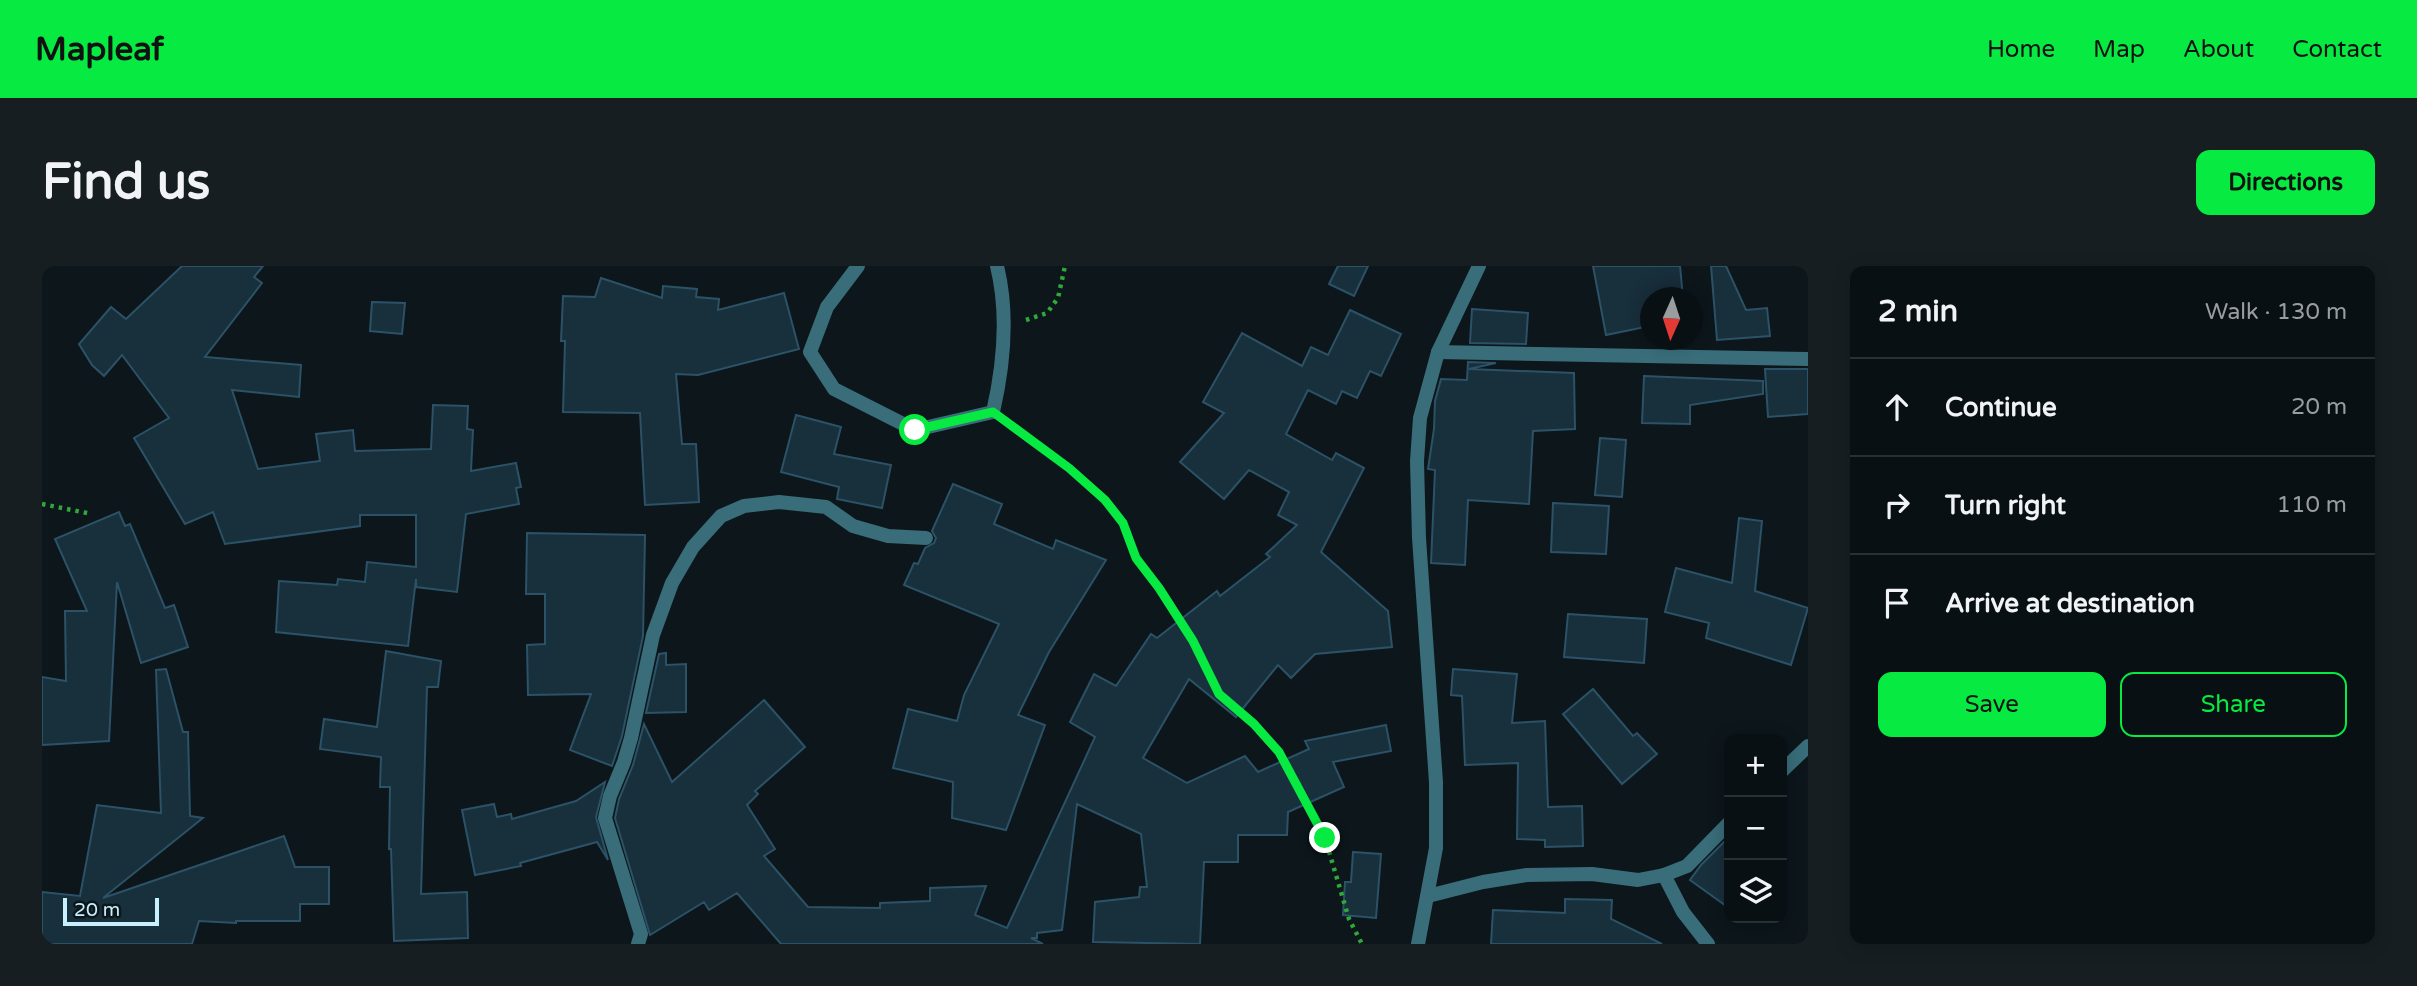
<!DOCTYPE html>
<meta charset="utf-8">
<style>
:root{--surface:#091014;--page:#171e22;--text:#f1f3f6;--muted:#999da0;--line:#293034;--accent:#07ea41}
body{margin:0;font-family:"Varela Round",sans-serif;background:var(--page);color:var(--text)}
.controls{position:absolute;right:21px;bottom:21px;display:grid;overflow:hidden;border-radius:14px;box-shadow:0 4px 18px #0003}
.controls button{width:63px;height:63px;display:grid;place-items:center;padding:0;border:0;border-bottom:2px solid var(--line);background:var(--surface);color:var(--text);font:35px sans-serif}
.compass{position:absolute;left:1598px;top:21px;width:63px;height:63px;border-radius:50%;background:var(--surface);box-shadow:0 4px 18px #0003;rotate:183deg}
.scale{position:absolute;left:21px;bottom:18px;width:96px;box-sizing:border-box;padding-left:7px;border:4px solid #c8effd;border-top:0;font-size:19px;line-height:24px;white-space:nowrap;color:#c8effd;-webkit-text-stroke:5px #0c161b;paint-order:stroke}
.stop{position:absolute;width:21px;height:21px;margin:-16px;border:5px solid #07ea41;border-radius:50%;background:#fff}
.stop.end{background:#07ea41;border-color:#fff;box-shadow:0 2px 7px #0008}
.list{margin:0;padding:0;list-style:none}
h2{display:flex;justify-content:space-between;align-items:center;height:91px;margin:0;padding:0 28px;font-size:30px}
h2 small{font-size:23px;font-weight:400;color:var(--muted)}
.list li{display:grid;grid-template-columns:46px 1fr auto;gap:21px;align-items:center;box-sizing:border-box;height:98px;padding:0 28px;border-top:2px solid var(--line)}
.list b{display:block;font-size:26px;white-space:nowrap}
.list em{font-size:23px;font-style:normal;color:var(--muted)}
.actions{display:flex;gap:14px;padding:21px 28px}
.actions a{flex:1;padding:16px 0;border:2px solid var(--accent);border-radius:14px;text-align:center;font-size:24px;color:var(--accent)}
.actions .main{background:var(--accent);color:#111}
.icon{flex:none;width:38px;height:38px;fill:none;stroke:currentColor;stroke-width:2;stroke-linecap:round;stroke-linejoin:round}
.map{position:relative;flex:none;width:1766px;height:678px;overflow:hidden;border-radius:14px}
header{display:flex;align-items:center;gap:42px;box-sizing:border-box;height:98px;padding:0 35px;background:var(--accent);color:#111}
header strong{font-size:33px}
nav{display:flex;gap:38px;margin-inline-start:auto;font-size:24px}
.intro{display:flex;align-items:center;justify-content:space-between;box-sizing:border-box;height:168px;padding:0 42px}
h1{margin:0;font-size:49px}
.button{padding:18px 32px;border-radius:14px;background:var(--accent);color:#111;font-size:24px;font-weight:700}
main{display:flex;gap:42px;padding:0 42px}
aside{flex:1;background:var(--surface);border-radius:14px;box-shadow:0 4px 18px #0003}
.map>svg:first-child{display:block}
</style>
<header>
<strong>Mapleaf</strong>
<nav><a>Home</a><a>Map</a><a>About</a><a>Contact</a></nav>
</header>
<div class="intro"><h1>Find us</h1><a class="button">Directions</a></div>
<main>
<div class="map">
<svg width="1766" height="678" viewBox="0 0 1766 678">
<rect width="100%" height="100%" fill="#0c161b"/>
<g fill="#182f3c" stroke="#2b5267" stroke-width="2">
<path d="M140,0H221L212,11L220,17L163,91L259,99L257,131L190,124L216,203L278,195L274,168L311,164L313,185L389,183L391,139L426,140L425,163L431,164L429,205L474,197L479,221L474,222L477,238L424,248L415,326L374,321V313L366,380L234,366L237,315L295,319L296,313L323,316L325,296L374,301V249H318V260L183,278L171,246L143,258L92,172L127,152L80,89L62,110L50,99L37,78L69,41L84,53Z"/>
<path d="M1296,0H1326L1312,30L1287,18Z"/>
<path d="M1551,0H1638L1641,32H1608V60L1564,69Z"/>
<path d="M1669,0H1684L1704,44L1725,42L1728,70L1675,74Z"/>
<path d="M559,12L620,32L621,20L655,23L654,31L677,33L676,44L742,27L757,83L656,109L634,108L640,178H654L657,236L603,239L598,147L521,146L523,75H519L521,30L553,31Z"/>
<path d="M330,36L363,37L360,68L328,65Z"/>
<path d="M1430,43L1486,47L1484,78L1428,77Z"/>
<path d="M1308,44L1359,68L1339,110L1328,105L1315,132L1300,125L1294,138L1266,124L1244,168L1290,194L1294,187L1322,202L1279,286L1346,345L1350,381L1273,388L1249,412L1236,399L1194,451L1147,413L1101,492L1145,517L1203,490L1216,506L1267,483L1263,475L1344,459L1349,485L1291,496L1302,521L1246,546L1245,569H1196V596H1162L1158,678L1051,676L1053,636L1097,631L1098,621H1105L1099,568L1035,538L1020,664L995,667V672H989L1001,678H739L695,627L667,644L662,636L608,669L573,552L577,533L591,499L602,458L630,516L722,434L763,481L713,525L716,528L705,539L733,583L722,590L766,641L838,642V637L888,635V622L944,620L933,649L965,662L1053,471L1028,456L1052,408L1074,420L1109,368L1115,372L1175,325L1178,330L1228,291L1224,288L1255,259L1236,249L1247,226L1207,204L1182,233L1138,196L1182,147L1161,136L1182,99L1200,67L1260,100L1269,81L1286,89Z"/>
<path d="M1426,96L1454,97L1427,103L1532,107L1533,163L1491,165L1487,238L1426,234L1423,299L1389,297L1393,204L1386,203L1392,163L1393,135L1399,113L1425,114Z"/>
<path d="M1723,103H1766V148L1726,151Z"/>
<path d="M1602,110L1721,115V128L1648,139V158L1600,157Z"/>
<path d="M754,149L799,161L792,188L849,199L840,242L795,233L797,221L739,206Z"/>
<path d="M1558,172L1584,174L1580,231L1553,229Z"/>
<path d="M911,218L960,238L952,258L1011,283L1014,274L1064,294L1007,386L976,449L1003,459L964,564L910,552L911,516L851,502L866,443L915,455L922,429L957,358L862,319L872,297L876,298L883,282L892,277L894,272L890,265Z"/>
<path d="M1511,237L1567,240L1564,288L1509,286Z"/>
<path d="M77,246L83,260L88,258L123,342L132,339L146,381L99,397L75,316L67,475L0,479V411L24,415L23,345H45L13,273Z"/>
<path d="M1697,252L1720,255L1713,325L1766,342L1749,399L1664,372L1667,357L1623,346L1634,302L1690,317Z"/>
<path d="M485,267L603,269L601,370L580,470L570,500L528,484L549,428L486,429L485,379L503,378V328H484Z"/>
<path d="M1526,348L1605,353L1602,397L1522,391Z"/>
<path d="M344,385L399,395L396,421H385L379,628L425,626L426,672L352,675L349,583H347L348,521H338L339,491L278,483L282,453L335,461Z"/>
<path d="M624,387V399L644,398V446L604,447L617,388Z"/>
<path d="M124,403L141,466H146L148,550L161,552L61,632L242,570L253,601H287V638H258V655H194V657L157,655L150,678H0V626L38,630L55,539L119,547L114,404Z"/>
<path d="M1411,403L1475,408L1470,457L1503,455L1506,541L1540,540L1541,580L1503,581V574L1475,573L1476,497L1423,499L1420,430L1409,429Z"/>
<path d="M1551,423L1591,470L1595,467L1615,488L1580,518L1521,448Z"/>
<path d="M563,516L554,551L566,594L555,576L478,597L479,600L433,609L420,544L452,538L455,551L469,548L470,553L534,535Z"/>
<path d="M1687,571V642L1648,614L1659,599Z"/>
<path d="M1311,586L1339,588L1334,652L1301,649L1303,616H1309Z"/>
<path d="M1523,633L1570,634L1569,653L1620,678H1449L1451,644L1523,647Z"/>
</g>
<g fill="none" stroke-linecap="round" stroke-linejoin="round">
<g stroke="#30a93b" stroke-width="4.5" stroke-dasharray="3.5 5" stroke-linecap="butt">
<path d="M984,54L1005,47L1016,32L1023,0"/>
<path d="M967,158L1027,202L1063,234L1081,257L1094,292L1117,322L1151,375L1177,428L1212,458L1237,487L1283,572L1307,653L1320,678"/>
<path d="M0,238L50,248"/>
</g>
<g stroke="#386d79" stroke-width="14">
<path d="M816,0L785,41L768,86L792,123L873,164L951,146C962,98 967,49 955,0"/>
<path d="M1396,86L1766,93"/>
<path d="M1740,505L1766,480"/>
<path d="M1622,609L1641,646L1666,678"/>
<path d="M1386,630L1441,616L1485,609L1550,608L1596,614L1622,609L1645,600L1687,557"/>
<path d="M596,678L599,668L563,552L568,530L582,496L589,472L611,369L630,317L651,281L679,250L702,240L737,236L784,241L811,260L846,270L884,272"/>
<path d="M1376,678L1394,582V516L1377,272L1375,195L1378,152L1396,86L1437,0"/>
</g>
</g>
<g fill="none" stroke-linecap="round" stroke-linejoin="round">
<path stroke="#07ea41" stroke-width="9" d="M873,164L951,146L1027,202L1063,234L1081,257L1094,292L1117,322L1151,375L1177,428L1212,458L1237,486L1283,572"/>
</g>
</svg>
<div class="controls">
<button>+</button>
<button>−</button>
<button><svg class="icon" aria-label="layers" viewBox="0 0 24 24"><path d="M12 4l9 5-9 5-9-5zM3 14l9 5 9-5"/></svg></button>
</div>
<svg class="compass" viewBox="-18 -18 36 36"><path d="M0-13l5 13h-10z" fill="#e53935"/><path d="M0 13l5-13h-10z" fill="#999da0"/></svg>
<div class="scale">20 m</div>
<div class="stop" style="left:873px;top:164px"></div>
<div class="stop end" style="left:1283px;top:572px"></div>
</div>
<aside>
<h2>2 min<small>Walk · 130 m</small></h2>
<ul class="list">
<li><svg class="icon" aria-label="ahead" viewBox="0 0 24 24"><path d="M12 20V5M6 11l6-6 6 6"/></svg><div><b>Continue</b></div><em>20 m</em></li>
<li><svg class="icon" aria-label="right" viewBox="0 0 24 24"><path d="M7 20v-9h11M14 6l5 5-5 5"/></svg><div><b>Turn right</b></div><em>110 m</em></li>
<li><svg class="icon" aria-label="arrive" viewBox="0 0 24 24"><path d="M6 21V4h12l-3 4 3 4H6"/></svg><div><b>Arrive at destination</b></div></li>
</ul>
<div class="actions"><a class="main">Save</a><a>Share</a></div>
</aside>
</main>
